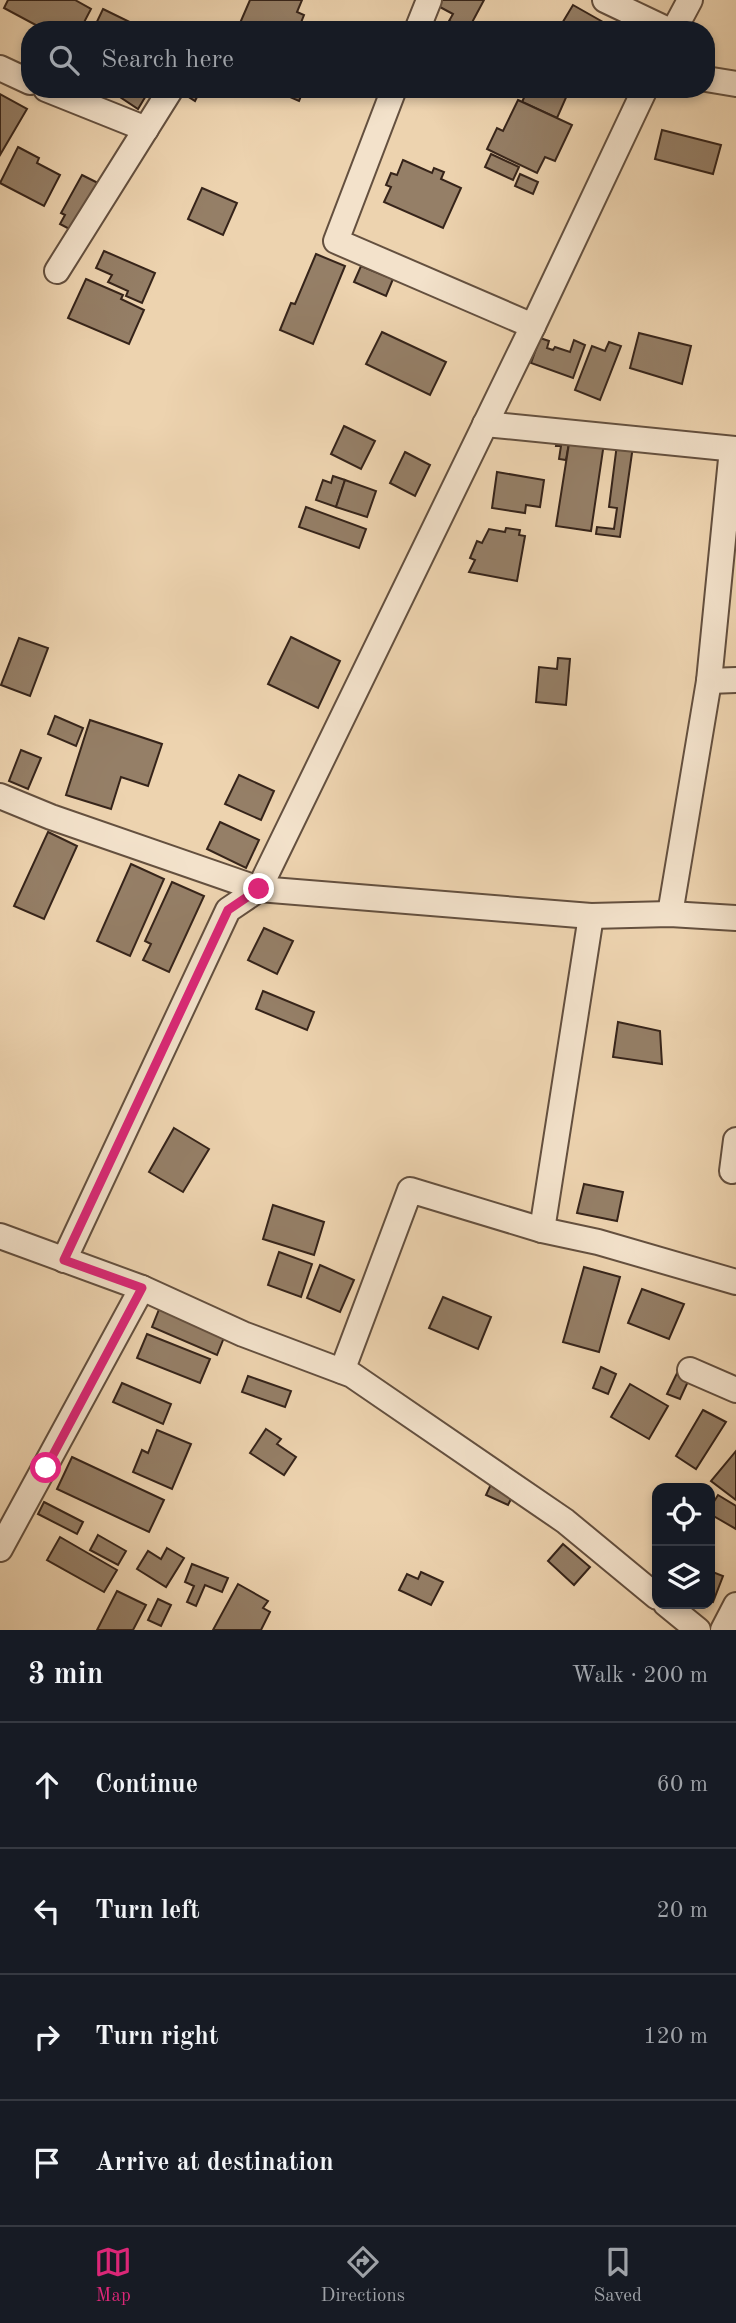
<!DOCTYPE html>
<meta charset="utf-8">
<style>
:root{--surface:#171b24;--page:#20242c;--text:#f1f3f6;--muted:#9ea1a6;--line:#363941;--accent:#db2777}
body{margin:0;font-family:"Old Standard TT",serif;background:var(--page);color:var(--text)}
.controls{position:absolute;right:21px;bottom:21px;display:grid;overflow:hidden;border-radius:14px;box-shadow:0 4px 10px #0003}
.controls button{width:63px;height:63px;display:grid;place-items:center;padding:0;border:0;border-bottom:2px solid var(--line);background:var(--surface);color:var(--text);font:35px sans-serif}
.stop{position:absolute;width:21px;height:21px;margin:-16px;border:5px solid #db2777;border-radius:50%;background:#fff}
.stop.end{background:#db2777;border-color:#fff;box-shadow:0 2px 7px #0008}
.list{margin:0;padding:0;list-style:none}
h2{display:flex;justify-content:space-between;align-items:center;height:91px;margin:0;padding:0 28px;font-size:30px}
h2 small{font-size:23px;font-weight:400;color:var(--muted)}
.list li{display:grid;grid-template-columns:46px 1fr auto;gap:21px;align-items:center;box-sizing:border-box;height:126px;padding:0 28px;border-top:2px solid var(--line)}
.list b{display:block;font-size:26px;white-space:nowrap}
.list em{font-size:23px;font-style:normal;color:var(--muted)}
.icon{flex:none;width:38px;height:38px;fill:none;stroke:currentColor;stroke-width:2;stroke-linecap:round;stroke-linejoin:round}
.map{position:relative;flex:none;width:736px;height:1630px;overflow:hidden}
.search{position:absolute;background:var(--surface);box-shadow:0 4px 10px #0003;left:21px;right:21px;top:21px;height:77px;display:flex;align-items:center;gap:18px;box-sizing:border-box;padding:0 24px;border-radius:28px;color:var(--muted);font-size:26px}
.sheet{height:595px;background:var(--surface)}
nav{display:flex;justify-content:space-around;align-items:center;box-sizing:border-box;height:98px;border-top:2px solid var(--line);background:var(--surface);font-size:19px;color:var(--muted)}
nav a{display:grid;justify-items:center;gap:4px}
nav .on{color:var(--accent)}
.map>svg:first-child{display:block}
</style>
<div class="map">
<svg width="736" height="1630" viewBox="0 0 736 1630">
<rect width="100%" height="100%" fill="#edd3af"/>
<filter id="stains"><feTurbulence type="fractalNoise" baseFrequency=".00286" numOctaves="4"/><feColorMatrix values="0 0 0 0 .2 0 0 0 0 .09 0 0 0 0 .02 0 0 0 .5 -.17"/></filter>
<radialGradient id="worn" r=".72"><stop offset=".6" stop-color="#630" stop-opacity="0"/><stop offset="1" stop-color="#630" stop-opacity=".3"/></radialGradient>
<g fill="#957f67" stroke="#36241a" stroke-width="2">
<path d="M8,0H75L91,9L80,30H45L4,8Z"/>
<path d="M250,0H302L297,12L304,15L298,30H237Z"/>
<path d="M441,0H484L468,30L449,21L453,14L438,6Z"/>
<path d="M573,5L617,30H558Z"/>
<path d="M103,9L140,27L139,30H93Z"/>
<path d="M117,89H150L138,109L114,93Z"/>
<path d="M182,89H201L195,101L181,92Z"/>
<path d="M285,89H304L299,101L283,94Z"/>
<path d="M528,89H560L568,93L557,118L522,102Z"/>
<path d="M0,94L27,109L0,155Z"/>
<path d="M518,100L572,125L555,161L545,157L537,173L487,149L497,128L503,131Z"/>
<path d="M662,130L721,145L713,174L655,159Z"/>
<path d="M18,147L39,158L37,163L60,175L44,206L0,183Z"/>
<path d="M491,154L519,167L513,180L485,167Z"/>
<path d="M403,160L432,173L434,168L444,172L441,179L461,188L443,228L384,202L391,187L386,185L391,173L397,175Z"/>
<path d="M520,174L538,182L533,194L515,186Z"/>
<path d="M82,175L98,183L73,231L60,224L65,215L61,213Z"/>
<path d="M202,188L237,203L223,235L188,219Z"/>
<path d="M104,251L155,273L142,303L126,296L128,291L108,282L112,275L96,268Z"/>
<path d="M316,254L345,266L313,344L280,330L291,303L295,304Z"/>
<path d="M361,266L393,279L386,296L354,282Z"/>
<path d="M86,279L123,295L121,299L144,310L129,344L68,318Z"/>
<path d="M382,332L446,362L430,395L366,364Z"/>
<path d="M639,333L691,346L682,384L630,368Z"/>
<path d="M540,338L549,341L547,348L553,350L555,347L570,352L574,340L585,345L573,378L531,363Z"/>
<path d="M609,342L621,346L600,400L575,390L592,346L605,351Z"/>
<path d="M344,426L375,441L361,469L331,454Z"/>
<path d="M558,435L570,437L566,460L559,459L561,446H556Z"/>
<path d="M570,437L604,443L591,531L556,526Z"/>
<path d="M617,444L633,446L620,537L596,534L597,527L614,529L617,508L609,507Z"/>
<path d="M405,452L430,465L415,496L390,483Z"/>
<path d="M497,472L544,480L540,507L526,505L525,513L492,508Z"/>
<path d="M333,476L345,480L336,507L316,500L323,480L331,483Z"/>
<path d="M345,480L376,491L367,517L336,507Z"/>
<path d="M306,507L366,529L359,548L299,527Z"/>
<path d="M506,528L520,530L519,535L525,536L517,581L469,572L475,560L470,558L477,541L482,543L489,529L505,532Z"/>
<path d="M291,637L340,661L318,708L268,684Z"/>
<path d="M19,638L48,648L30,696L1,685Z"/>
<path d="M558,658L570,659L566,705L536,702L539,667L557,669Z"/>
<path d="M55,716L83,728L76,746L48,734Z"/>
<path d="M90,720L162,744L148,786L121,777L111,809L66,795Z"/>
<path d="M21,750L41,758L28,789L9,781Z"/>
<path d="M239,775L274,791L261,820L225,804Z"/>
<path d="M220,822L259,840L246,868L207,849Z"/>
<path d="M48,832L77,846L44,919L14,906Z"/>
<path d="M131,864L164,879L130,956L97,941Z"/>
<path d="M172,882L204,896L169,972L143,960L151,944L145,941Z"/>
<path d="M264,928L293,941L277,974L248,960Z"/>
<path d="M263,991L314,1012L307,1030L256,1009Z"/>
<path d="M618,1022L660,1031L662,1064L613,1057Z"/>
<path d="M174,1128L209,1149L183,1192L149,1172Z"/>
<path d="M584,1184L623,1192L617,1221L577,1213Z"/>
<path d="M273,1205L324,1222L314,1255L263,1239Z"/>
<path d="M279,1252L312,1264L301,1297L268,1285Z"/>
<path d="M320,1265L354,1280L340,1312L307,1298Z"/>
<path d="M584,1267L620,1277L599,1352L563,1342Z"/>
<path d="M642,1289L684,1304L669,1339L628,1323Z"/>
<path d="M443,1297L491,1317L478,1349L429,1328Z"/>
<path d="M160,1307L225,1335L217,1355L152,1327Z"/>
<path d="M147,1334L210,1359L200,1383L137,1358Z"/>
<path d="M601,1367L616,1374L608,1394L593,1388Z"/>
<path d="M679,1369L691,1375L680,1399L667,1394Z"/>
<path d="M248,1376L291,1391L285,1407L242,1392Z"/>
<path d="M122,1383L171,1404L163,1424L113,1402Z"/>
<path d="M630,1384L668,1406L649,1439L611,1417Z"/>
<path d="M703,1410L726,1422L696,1469L676,1456Z"/>
<path d="M266,1429L281,1439L277,1444L296,1457L284,1475L250,1453Z"/>
<path d="M157,1430L191,1444L172,1489L133,1472L142,1450L148,1453Z"/>
<path d="M736,1451V1500L711,1481Z"/>
<path d="M72,1457L164,1500L149,1532L57,1489Z"/>
<path d="M492,1482L514,1493L508,1505L486,1495Z"/>
<path d="M718,1495L736,1506V1529L710,1514V1508Z"/>
<path d="M44,1502L83,1522L77,1534L38,1514Z"/>
<path d="M98,1535L126,1551L118,1565L90,1550Z"/>
<path d="M60,1537L117,1570L104,1592L47,1560Z"/>
<path d="M563,1544L590,1567L574,1585L548,1561Z"/>
<path d="M167,1548L184,1558L166,1587L137,1569L148,1551L161,1559Z"/>
<path d="M192,1564L228,1578L222,1592L205,1585L196,1606L187,1602L194,1586L185,1582Z"/>
<path d="M710,1571L723,1576L713,1602L710,1601Z"/>
<path d="M421,1572L443,1582L431,1605L399,1590L407,1574L418,1579Z"/>
<path d="M238,1584L268,1601L263,1608L270,1612L261,1630H213Z"/>
<path d="M117,1591L146,1605L133,1630H97Z"/>
<path d="M158,1599L171,1605L161,1626L148,1620Z"/>
</g>
<g fill="none" stroke-linecap="round" stroke-linejoin="round">
<defs>
<g id="street">
<path d="M605,0L668,30"/>
<path d="M417,30L429,0"/>
<path d="M674,30L690,0"/>
<path d="M0,68L30,82"/>
<path d="M706,79L736,84"/>
<path d="M46,89L146,129"/>
<path d="M394,89L336,241L533,326"/>
<path d="M57,271L171,89"/>
<path d="M485,424L736,449"/>
<path d="M709,681L736,680"/>
<path d="M0,796L51,817L259,889L591,916L670,914L736,918"/>
<path d="M670,914L709,681L732,449"/>
<path d="M732,1171L736,1140"/>
<path d="M542,1230L591,916"/>
<path d="M0,1236L142,1288L243,1334L352,1375L565,1521L657,1597"/>
<path d="M64,1260L228,910L259,889L533,326L645,89"/>
<path d="M690,1370L736,1390"/>
<path d="M342,1371L410,1190L542,1230L598,1242L736,1282"/>
<path d="M0,1549L142,1288"/>
<path d="M666,1604L698,1630"/>
<path d="M723,1630L736,1605"/>
</g>
</defs>
<use href="#street" stroke="#64503f" stroke-width="28"/>
<use href="#street" stroke="#f3e2cb" stroke-width="24"/>
</g>
<g fill="none" stroke-linecap="round" stroke-linejoin="round">
<path stroke="#db2777" stroke-width="9" d="M46,1468L142,1288L64,1260L228,910L259,889"/>
</g>
<rect width="100%" height="100%" filter="url(#stains)"/>
<rect width="100%" height="100%" fill="url(#worn)"/>
</svg>
<div class="controls">
<button><svg class="icon" aria-label="locate" viewBox="0 0 24 24"><circle cx="12" cy="12" r="6"/><path d="M12 2v4M12 18v4M2 12h4M18 12h4"/></svg></button>
<button><svg class="icon" aria-label="layers" viewBox="0 0 24 24"><path d="M12 4l9 5-9 5-9-5zM3 14l9 5 9-5"/></svg></button>
</div>
<div class="stop" style="left:46px;top:1468px"></div>
<div class="stop end" style="left:259px;top:889px"></div>
<div class="search"><svg class="icon" aria-label="search" viewBox="0 0 24 24"><circle cx="10" cy="10" r="6"/><path d="M15 15l6 6"/></svg>Search here</div>
</div>
<section class="sheet">
<h2>3 min<small>Walk · 200 m</small></h2>
<ul class="list">
<li><svg class="icon" aria-label="ahead" viewBox="0 0 24 24"><path d="M12 20V5M6 11l6-6 6 6"/></svg><div><b>Continue</b></div><em>60 m</em></li>
<li><svg class="icon" aria-label="left" viewBox="0 0 24 24"><path d="M17 20v-9H6M10 6l-5 5 5 5"/></svg><div><b>Turn left</b></div><em>20 m</em></li>
<li><svg class="icon" aria-label="right" viewBox="0 0 24 24"><path d="M7 20v-9h11M14 6l5 5-5 5"/></svg><div><b>Turn right</b></div><em>120 m</em></li>
<li><svg class="icon" aria-label="arrive" viewBox="0 0 24 24"><path d="M6 21V4h12l-3 4 3 4H6"/></svg><div><b>Arrive at destination</b></div></li>
</ul>
</section>
<nav>
<a class="on"><svg class="icon" aria-label="map" viewBox="0 0 24 24"><path d="M3 6l6-2 6 2 6-2v14l-6 2-6-2-6 2zM9 4v14M15 6v14"/></svg>Map</a>
<a><svg class="icon" aria-label="directions" viewBox="0 0 24 24"><path d="M12 3l9 9-9 9-9-9zM9 14v-3h6M13 9l2 2-2 2"/></svg>Directions</a>
<a><svg class="icon" aria-label="saved" viewBox="0 0 24 24"><path d="M7 4h10v16l-5-4-5 4z"/></svg>Saved</a>
</nav>
